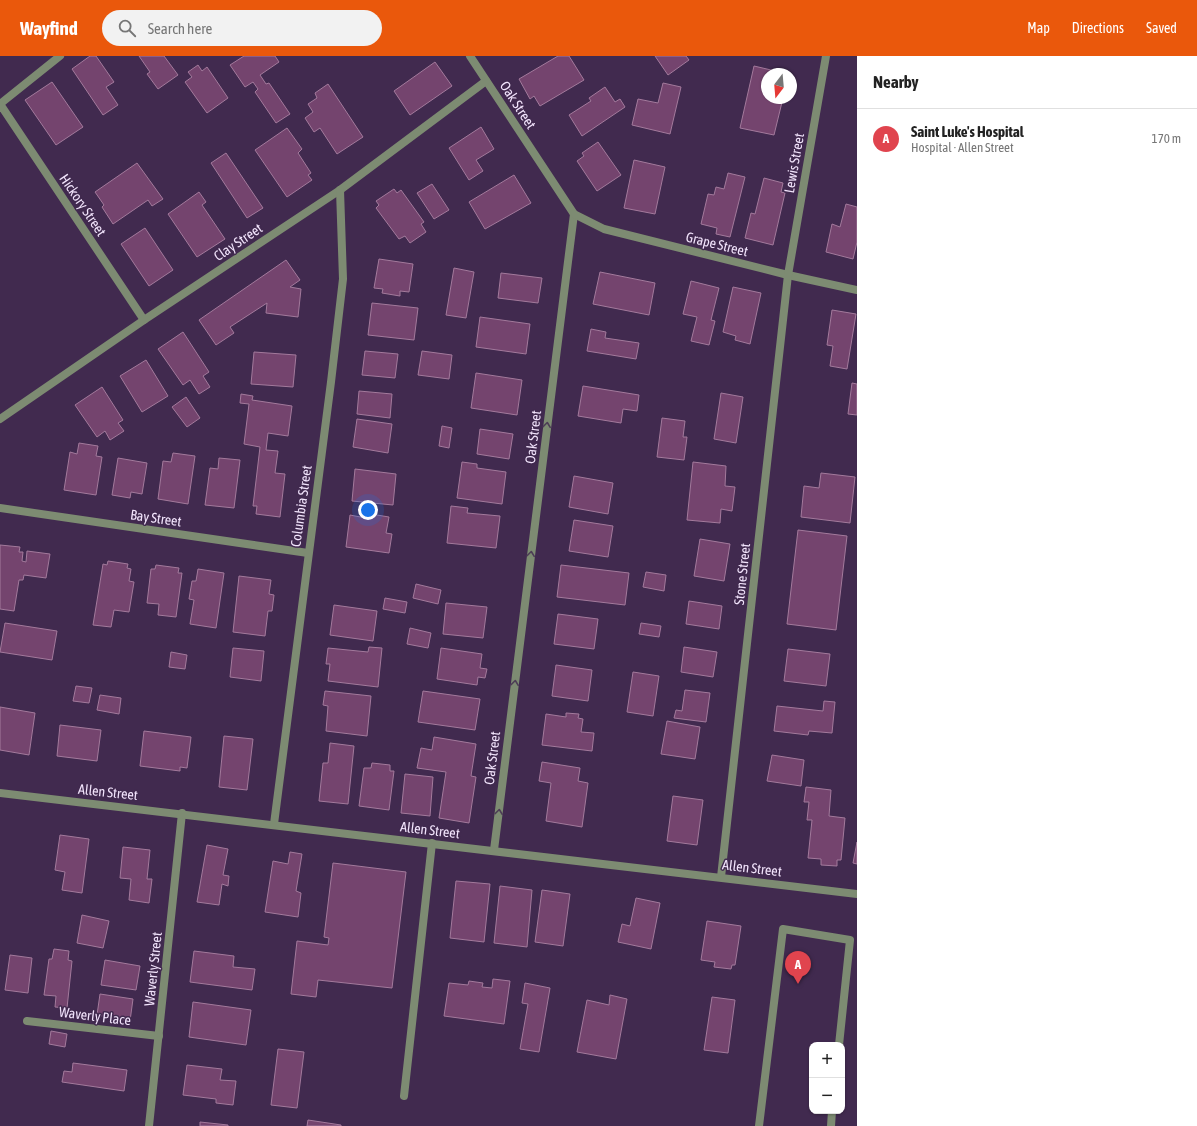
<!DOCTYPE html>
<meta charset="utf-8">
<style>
:root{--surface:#fff;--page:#f2f2f2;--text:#222;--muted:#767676;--line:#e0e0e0;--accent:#ea580c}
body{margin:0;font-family:"Asap Condensed",sans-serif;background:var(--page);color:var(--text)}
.controls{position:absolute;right:12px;bottom:12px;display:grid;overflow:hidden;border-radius:8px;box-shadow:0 1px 3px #0004}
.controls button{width:36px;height:36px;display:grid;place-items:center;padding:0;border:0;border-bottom:1px solid var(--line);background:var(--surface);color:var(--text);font:20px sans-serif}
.compass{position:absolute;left:761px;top:12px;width:36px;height:36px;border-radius:50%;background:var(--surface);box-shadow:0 1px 3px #0004;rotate:196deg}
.you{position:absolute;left:368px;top:454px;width:14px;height:14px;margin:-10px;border:3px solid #fff;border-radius:50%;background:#1a73e8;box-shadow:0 0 0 6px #1a73e833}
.badge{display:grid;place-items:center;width:26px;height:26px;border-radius:50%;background:var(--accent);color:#fff;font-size:13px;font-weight:700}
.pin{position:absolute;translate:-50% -33px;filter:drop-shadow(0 1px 2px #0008)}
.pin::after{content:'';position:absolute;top:21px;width:14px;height:12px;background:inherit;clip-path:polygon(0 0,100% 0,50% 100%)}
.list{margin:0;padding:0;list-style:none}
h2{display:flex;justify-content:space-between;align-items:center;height:52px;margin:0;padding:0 16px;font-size:17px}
h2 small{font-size:13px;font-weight:400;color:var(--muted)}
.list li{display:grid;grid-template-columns:26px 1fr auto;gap:12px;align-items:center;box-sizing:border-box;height:60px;padding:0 16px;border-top:1px solid var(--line)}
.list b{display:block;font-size:15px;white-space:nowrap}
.list p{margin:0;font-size:13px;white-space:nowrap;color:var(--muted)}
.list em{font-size:13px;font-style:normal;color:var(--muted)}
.icon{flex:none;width:22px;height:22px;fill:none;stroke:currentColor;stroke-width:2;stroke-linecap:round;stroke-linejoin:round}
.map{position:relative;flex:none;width:857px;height:1070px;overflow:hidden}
header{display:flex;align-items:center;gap:24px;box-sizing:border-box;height:56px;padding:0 20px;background:var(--accent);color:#fff}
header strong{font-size:19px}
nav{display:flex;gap:22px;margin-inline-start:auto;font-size:14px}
.search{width:280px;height:36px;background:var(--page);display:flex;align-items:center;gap:10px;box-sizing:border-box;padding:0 14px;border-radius:22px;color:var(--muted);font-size:15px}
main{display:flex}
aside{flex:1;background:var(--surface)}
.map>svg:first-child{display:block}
</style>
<header>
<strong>Wayfind</strong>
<div class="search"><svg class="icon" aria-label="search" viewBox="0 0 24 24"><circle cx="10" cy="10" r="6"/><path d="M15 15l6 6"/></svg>Search here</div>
<nav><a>Map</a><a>Directions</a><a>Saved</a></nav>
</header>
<main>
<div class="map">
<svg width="857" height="1070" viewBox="0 0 857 1070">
<rect width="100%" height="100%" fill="#412a4f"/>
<g fill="#74446e" stroke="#a37a9c">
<path d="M90,0H96L114,26L106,31L118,49L103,59L72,13Z"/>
<path d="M139,0H164L178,19L158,33L147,18L150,16Z"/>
<path d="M244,0H275L279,6L260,19L266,28L269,27L290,58L276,67L255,36L258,33L253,26L245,31L230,9Z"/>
<path d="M558,0H569L584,24L540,50L534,40L530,43L519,23Z"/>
<path d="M655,0H686L689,4L668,19Z"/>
<path d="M435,6L452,30L410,59L394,35Z"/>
<path d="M198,9L202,15L207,11L228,42L207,57L185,26L192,21L188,16Z"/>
<path d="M754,10L788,18H767V42H783L774,79L740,72Z"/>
<path d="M52,26L83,71L56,89L25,44Z"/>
<path d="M663,27L681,31L670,78L632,69L638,43L658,47Z"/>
<path d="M328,28L363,81L337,98L320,72L314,76L305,62L313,56L308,48L317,42L315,37Z"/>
<path d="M605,31L615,46L620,43L625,51L582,80L569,59L591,45L589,42Z"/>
<path d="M481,71L494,93L476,104L483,115L469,124L449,92Z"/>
<path d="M287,72L302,93L298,97L311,117L308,119L312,124L287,141L255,94Z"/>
<path d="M598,86L621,119L597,135L577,105L584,100L582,97Z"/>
<path d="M226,97L263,152L247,162L211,107Z"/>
<path d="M634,104L665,111L655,158L624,152Z"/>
<path d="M137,107L163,143L152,150L148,144L113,168L102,151L104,149L95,136Z"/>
<path d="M728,117L745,121L730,181L716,178L717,172L701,168L708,138L714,139L716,131L724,133Z"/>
<path d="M514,119L531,147L485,173L469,146Z"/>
<path d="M764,122L783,127L781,136L785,137L773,189L745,182L751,157L755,158Z"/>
<path d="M432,128L449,154L434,163L417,137Z"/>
<path d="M394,133L397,137L401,134L424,166L421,168L426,176L410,187L405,180L399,183L376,152L379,149L376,145Z"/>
<path d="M199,136L206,146L202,149L225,183L197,201L168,158Z"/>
<path d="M846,148L857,151V186L853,203L826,196L832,168L840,171Z"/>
<path d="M145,172L173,214L149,230L121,188Z"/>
<path d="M379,203L413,208L409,236L400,235V240L382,237L383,233L374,232Z"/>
<path d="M286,204L300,224L290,231L301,233L298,261L266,257L267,247L230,271L234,277L216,289L199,264Z"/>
<path d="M454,212L474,216L466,262L446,259Z"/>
<path d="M600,216L655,227L649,259L593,248Z"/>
<path d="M501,217L542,222L538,247L498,242Z"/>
<path d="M691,225L719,232L711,264L715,265L709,289L691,285L697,261L683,258Z"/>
<path d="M733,231L761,237L750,288L735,284L736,280L723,276Z"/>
<path d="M372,247L418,252L414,284L368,279Z"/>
<path d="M832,254L856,258L847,313L830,310L833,290L827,289Z"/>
<path d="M480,261L530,268L526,298L476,291Z"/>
<path d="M591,273L606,276L605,282L639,287L636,303L587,295Z"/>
<path d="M183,276L209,316L203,320L210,331L199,338L190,324L183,329L158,293Z"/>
<path d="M365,295L398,298L395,322L362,319Z"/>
<path d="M422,295L452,299L449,323L418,319Z"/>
<path d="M254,296L296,299L293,331L251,328Z"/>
<path d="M146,304L168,340L142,356L120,320Z"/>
<path d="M476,317L522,324L517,359L471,352Z"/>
<path d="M852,327L857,328V359L848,358Z"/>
<path d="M583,330L639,339L637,355L623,353L621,367L578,360Z"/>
<path d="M102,331L123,364L118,367L124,375L110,384L105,375L97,381L75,349Z"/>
<path d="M359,335L392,338L390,362L357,358Z"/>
<path d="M721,337L743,341L736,387L714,383Z"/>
<path d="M241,338L253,340L252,344L292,350L288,380L268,377L266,394L278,395L275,417L285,418L280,461L256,458L257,450H253L260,391L244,388L249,348L240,347Z"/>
<path d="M186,341L200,362L187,371L172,351Z"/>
<path d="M662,362L685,365L683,381H687L684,404L657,401Z"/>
<path d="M357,363L392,368L388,397L353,391Z"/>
<path d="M442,370L452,372L449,392L439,390Z"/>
<path d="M480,373L513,378L509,403L477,398Z"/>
<path d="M79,387L98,390L96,400L102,401L96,439L64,434L70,396L77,398Z"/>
<path d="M173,397L195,400L188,448L158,443L163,405L171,406Z"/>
<path d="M118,402L147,407L142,438L131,436L130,442L112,439Z"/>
<path d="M219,402L240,404L234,452L205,449L210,412L218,413Z"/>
<path d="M462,406L477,408V412L506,416L502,448L457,442Z"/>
<path d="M693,406L726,410L725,430L735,431L732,455L721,453L720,467L687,464Z"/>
<path d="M355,413L396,418L393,449L352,445Z"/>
<path d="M821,417L855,421L850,467L801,461L804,430L819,432Z"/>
<path d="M574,420L613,427L608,458L569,451Z"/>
<path d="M451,450L468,452L467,457L500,460L496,492L447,487Z"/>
<path d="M371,458L389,461L386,477L392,478L389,497L346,491L350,459L371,463Z"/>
<path d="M574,464L613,470L608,501L569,495Z"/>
<path d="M798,474L847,480L836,574L787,568Z"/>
<path d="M700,483L730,488L724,525L694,520Z"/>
<path d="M0,489L20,491L19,496H23L22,505L26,506L27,495L50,498L46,522L24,519L23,524H19L14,555L0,553Z"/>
<path d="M108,505L128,508L127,512L131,513L129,525L134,526L129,556L114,554L111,571L93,569L103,508L107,509Z"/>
<path d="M156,509L179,512L178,517H182L176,561L158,559L159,548L147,547L151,513H155Z"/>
<path d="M561,509L629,517L625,549L557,541Z"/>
<path d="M198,513L224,517L216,572L190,568L194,544L189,543L192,525H196Z"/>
<path d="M646,516L666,519L664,535L643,531Z"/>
<path d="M239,520L271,524L269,538L274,539L272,555H268L265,580L233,576Z"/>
<path d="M416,528L441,534L438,548L413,542Z"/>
<path d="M385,542L407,546L405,557L383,553Z"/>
<path d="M689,545L722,550L719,573L686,568Z"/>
<path d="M446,547L487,551L483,582L443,578Z"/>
<path d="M334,549L377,555L373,585L330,579Z"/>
<path d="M558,558L598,563L594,593L554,588Z"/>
<path d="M5,567L57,575L52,604L0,596Z"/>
<path d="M641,567L661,570L659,581L639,578Z"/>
<path d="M410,572L431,577L428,592L407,588Z"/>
<path d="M369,591L382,592L378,631L328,625L330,608H326L328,592L368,596Z"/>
<path d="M684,591L717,596L713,621L681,616Z"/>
<path d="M233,592L264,595L261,625L230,621Z"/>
<path d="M441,592L482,598L480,612L487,613L485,622L478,621L477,629L437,623Z"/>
<path d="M788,593L830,598L826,630L784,625Z"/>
<path d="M171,596L187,599L185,613L169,611Z"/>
<path d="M556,609L592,614L588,645L552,640Z"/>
<path d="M633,616L659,620L653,660L627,656Z"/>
<path d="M76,630L92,632L89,647L73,645Z"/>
<path d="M685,634L710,637L706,666L674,662L676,654L682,655Z"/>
<path d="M325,635L371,640L367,680L326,675L328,650L323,649Z"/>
<path d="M423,635L480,643L475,674L418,666Z"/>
<path d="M100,639L121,642L119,658L97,654Z"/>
<path d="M824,645L835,646L832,677L809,675L808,679L774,675L777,650L823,655Z"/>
<path d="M0,651L35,657L29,699L0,694Z"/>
<path d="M566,657L579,658L578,662L583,663L581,676L594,677L592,695L542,689L546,658L566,661Z"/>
<path d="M667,665L700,671L695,703L661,698Z"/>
<path d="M60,669L101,674L97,705L57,700Z"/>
<path d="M144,675L191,681L187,712L180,711V715L140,710Z"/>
<path d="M224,680L253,683L247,734L219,731Z"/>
<path d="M434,681L476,688L471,720L476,721L469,767L439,762L446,716L417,712L421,692L432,694Z"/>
<path d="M330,687L354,690L348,748L319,745L323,707H328Z"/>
<path d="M772,699L804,704L801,730L767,725Z"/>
<path d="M542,706L580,712L578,725L588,727L582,771L546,765L551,727L539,725Z"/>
<path d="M372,707L390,709V715H394L389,754L359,750L364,712H371Z"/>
<path d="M405,718L433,721L430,760L401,757Z"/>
<path d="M806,731L831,734L829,760L845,762L841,804H837V810L821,809V803L808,802L812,764H807L809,746H804Z"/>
<path d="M673,740L703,744L697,789L667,785Z"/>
<path d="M60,779L89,783L82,837L62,834L65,816L55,814Z"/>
<path d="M857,786V808L853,807Z"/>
<path d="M207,789L228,793L223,819L229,820L228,830L222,828L219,849L197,846Z"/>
<path d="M123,791L150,794L147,823H152L149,847L129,844L131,823L120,822Z"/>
<path d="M290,796L302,798L296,835L301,837L298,861L265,856L273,805L288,808Z"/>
<path d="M333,807L406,816L392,932L318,924L316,941L291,938L297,885L328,889L329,882L324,881Z"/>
<path d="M456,825L490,828L484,886L450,882Z"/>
<path d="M500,830L532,834L527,891L494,887Z"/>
<path d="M542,834L570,838L563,890L535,886Z"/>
<path d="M636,842L660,847L651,893L618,886L622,868L630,870Z"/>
<path d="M82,859L109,865L103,892L77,887Z"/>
<path d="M707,865L741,870L735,909H732L731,913L714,911L715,906L701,904Z"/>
<path d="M54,893L69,895L68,904L72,905L67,952L55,951L56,940L44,939L49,903H52Z"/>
<path d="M194,895L234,900L233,911L255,913L252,934L190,926Z"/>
<path d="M10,899L32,902L28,937L5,934Z"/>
<path d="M105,904L140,910L136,934L101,929Z"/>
<path d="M493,923L510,925L504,968L444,960L449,927L468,929L469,925L483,927L482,931L492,932Z"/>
<path d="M525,927L550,932L539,996L520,993L528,948L522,947Z"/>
<path d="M100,938L133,943L130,965L97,959Z"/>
<path d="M610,939L627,943L616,1003L577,996L587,944L609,949Z"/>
<path d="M712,941L735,944L728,997L704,994Z"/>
<path d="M193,946L251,954L246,989L189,981Z"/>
<path d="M51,975L67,978L65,991L49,988Z"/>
<path d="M278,993L304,996L297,1052L271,1049Z"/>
<path d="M73,1007L127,1014L124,1035L62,1026L64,1015L72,1016Z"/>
<path d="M187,1009L222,1013L220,1024L236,1025L233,1049L216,1047V1043L183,1039Z"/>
<path d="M308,1064L341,1069V1070H307Z"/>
<path d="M200,1066L228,1069V1070H200Z"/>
</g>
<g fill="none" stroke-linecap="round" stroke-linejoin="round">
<g stroke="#7d8b72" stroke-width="8">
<path d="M27,965L159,980"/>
<path d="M759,1070L783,873L850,884L839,989"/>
<path d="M831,1070L832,1055"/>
</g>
<g stroke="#7d8b72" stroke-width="8">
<path d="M470,0L574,158L494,794"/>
<path d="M0,48L144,264"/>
<path d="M0,52V48L60,0"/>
<path d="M574,158L604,173L788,219L857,234"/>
<path d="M0,363L144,264L340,134L486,25"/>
<path d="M0,452L308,497"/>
<path d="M274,768L331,326L343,223L340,134"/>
<path d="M721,821L788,219L826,0"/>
<path d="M404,1040L432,787"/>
<path d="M149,1070L182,757"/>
</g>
<path stroke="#7d8b72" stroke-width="8" d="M0,737L857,838"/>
</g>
<defs><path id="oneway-chevron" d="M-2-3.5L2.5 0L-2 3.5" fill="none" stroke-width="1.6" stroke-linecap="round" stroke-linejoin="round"/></defs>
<g stroke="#4d3d56">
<use href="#oneway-chevron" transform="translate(547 369) rotate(-83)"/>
<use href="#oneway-chevron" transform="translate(531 498) rotate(-83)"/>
<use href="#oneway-chevron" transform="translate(515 627) rotate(-83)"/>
<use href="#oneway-chevron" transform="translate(499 756) rotate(-83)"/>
</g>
<g text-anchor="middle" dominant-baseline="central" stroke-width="3" stroke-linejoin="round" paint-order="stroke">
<g font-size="14" fill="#f2e4fc" stroke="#412a4f">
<text transform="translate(518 49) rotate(57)">Oak Street</text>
<text transform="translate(794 107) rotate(-80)">Lewis Street</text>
<text transform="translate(83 149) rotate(56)">Hickory Street</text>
<text transform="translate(238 186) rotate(-34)">Clay Street</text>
<text transform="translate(717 188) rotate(14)">Grape Street</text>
<text transform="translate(533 381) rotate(-83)">Oak Street</text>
<text transform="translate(301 450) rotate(-82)">Columbia Street</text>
<text transform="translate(156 462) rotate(8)">Bay Street</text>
<text transform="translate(742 518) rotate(-84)">Stone Street</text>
<text transform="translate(492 702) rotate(-83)">Oak Street</text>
<text transform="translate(108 736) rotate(6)">Allen Street</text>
<text transform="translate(430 774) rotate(7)">Allen Street</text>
<text transform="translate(752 812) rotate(7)">Allen Street</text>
<text transform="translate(153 913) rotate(-84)">Waverly Street</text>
<text transform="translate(95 960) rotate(7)">Waverly Place</text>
</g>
</g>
</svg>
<div class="controls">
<button>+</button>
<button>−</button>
</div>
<svg class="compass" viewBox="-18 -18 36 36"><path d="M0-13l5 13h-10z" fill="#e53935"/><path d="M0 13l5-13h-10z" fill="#767676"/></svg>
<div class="you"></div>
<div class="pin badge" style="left:798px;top:928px;background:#e0444e">A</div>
</div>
<aside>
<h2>Nearby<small></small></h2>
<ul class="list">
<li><span class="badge" style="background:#e0444e">A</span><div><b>Saint Luke's Hospital</b><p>Hospital · Allen Street</p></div><em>170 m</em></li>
</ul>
</aside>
</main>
